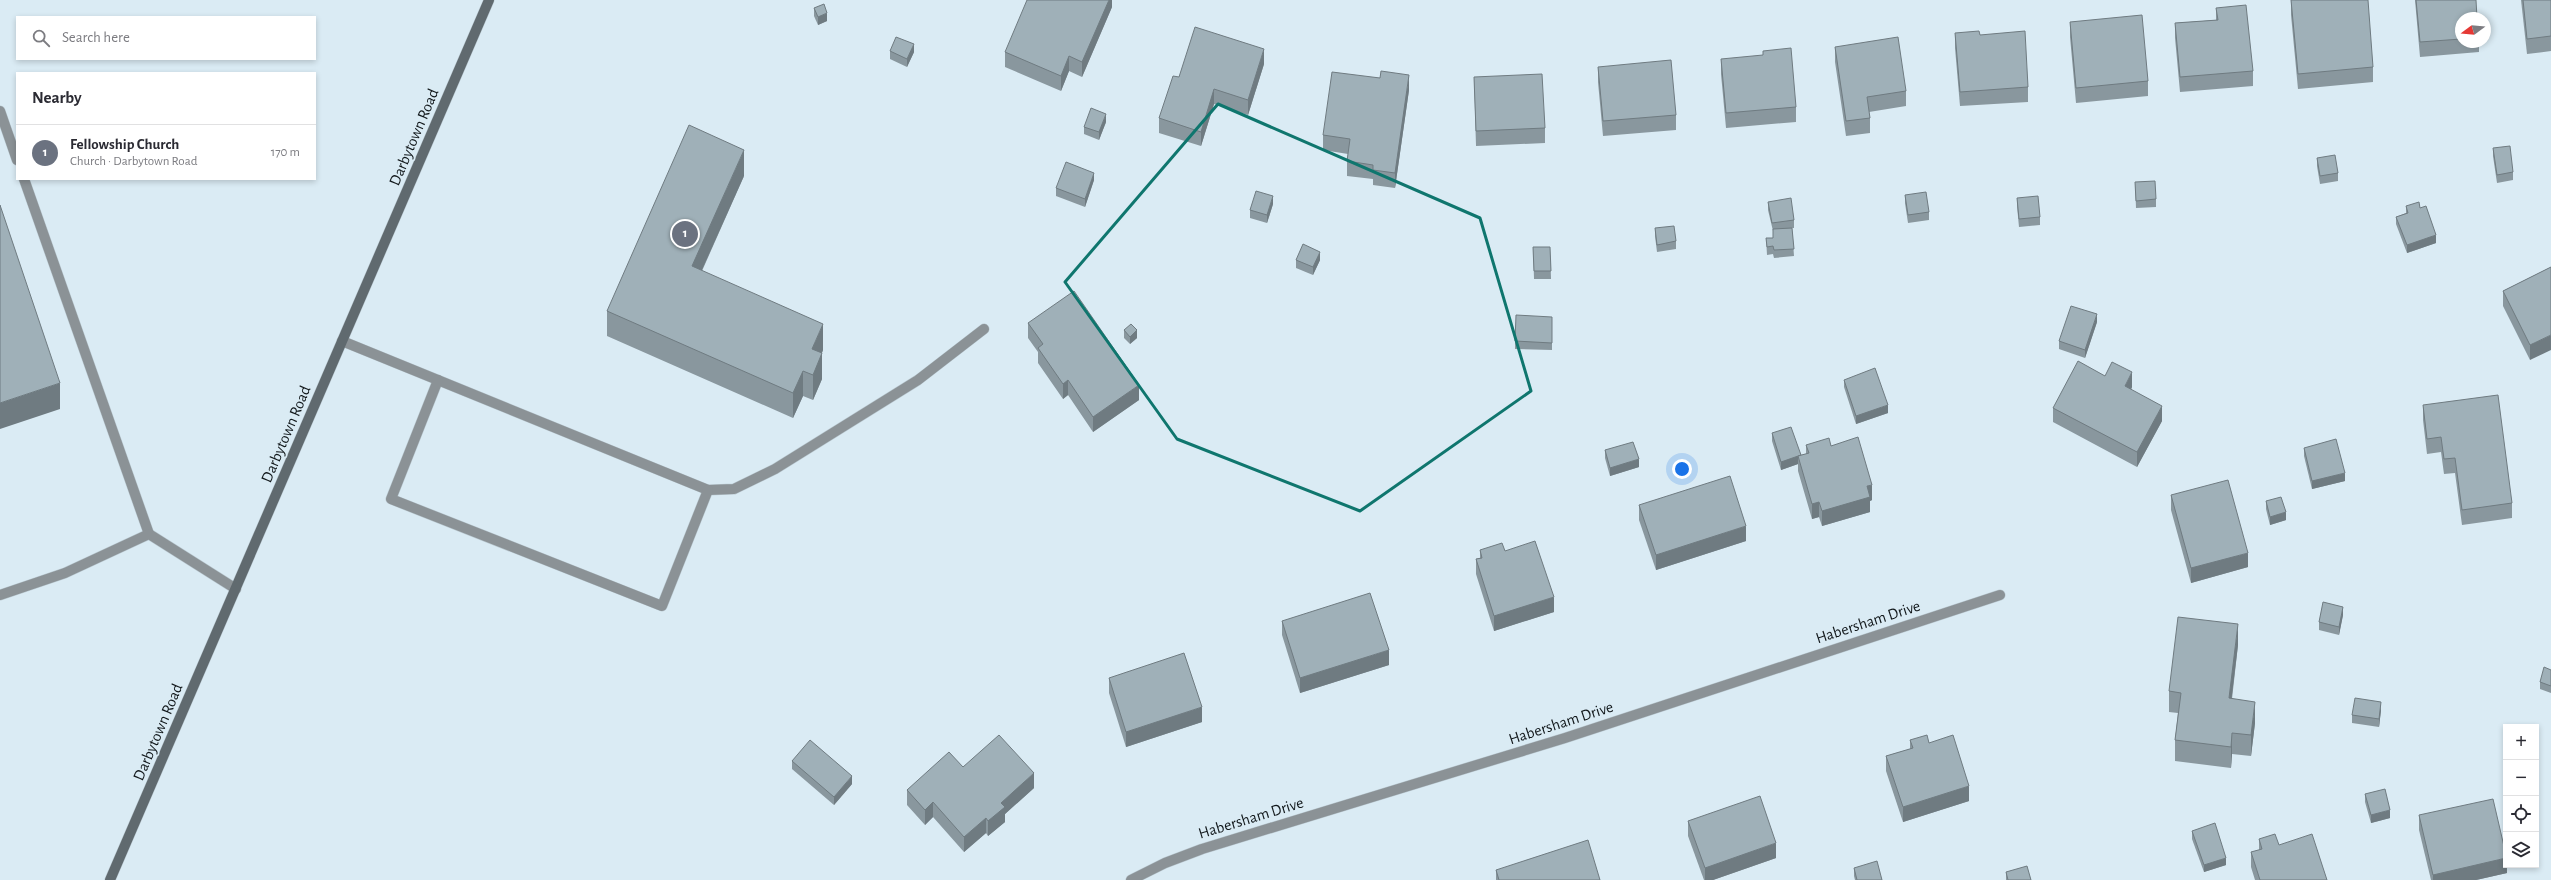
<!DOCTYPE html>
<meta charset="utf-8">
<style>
:root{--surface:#fff;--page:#f7f7f7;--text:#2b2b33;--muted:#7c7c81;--line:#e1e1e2;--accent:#88822a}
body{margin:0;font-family:"Alegreya Sans",sans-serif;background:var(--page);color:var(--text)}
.controls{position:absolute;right:12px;bottom:12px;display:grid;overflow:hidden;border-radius:0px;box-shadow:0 2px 6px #0003}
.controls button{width:36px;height:36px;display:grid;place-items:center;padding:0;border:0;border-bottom:1px solid var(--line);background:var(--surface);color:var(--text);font:20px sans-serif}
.compass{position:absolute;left:2455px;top:12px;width:36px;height:36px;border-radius:50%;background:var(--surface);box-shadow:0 2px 6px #0003;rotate:254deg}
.you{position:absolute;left:1682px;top:469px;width:14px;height:14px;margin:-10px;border:3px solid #fff;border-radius:50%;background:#1a73e8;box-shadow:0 0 0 6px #1a73e833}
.badge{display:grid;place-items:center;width:26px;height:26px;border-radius:50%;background:var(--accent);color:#fff;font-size:13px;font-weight:700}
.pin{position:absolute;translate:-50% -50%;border:2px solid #fff;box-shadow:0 1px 4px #0006}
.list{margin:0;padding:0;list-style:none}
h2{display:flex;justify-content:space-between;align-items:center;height:52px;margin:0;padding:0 16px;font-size:17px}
h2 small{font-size:13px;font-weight:400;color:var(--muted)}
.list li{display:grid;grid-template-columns:26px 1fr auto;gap:12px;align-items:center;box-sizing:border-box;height:56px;padding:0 16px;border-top:1px solid var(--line)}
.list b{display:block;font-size:15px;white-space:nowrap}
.list p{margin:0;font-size:13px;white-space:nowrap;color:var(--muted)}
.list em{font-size:13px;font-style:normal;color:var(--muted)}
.icon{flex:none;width:22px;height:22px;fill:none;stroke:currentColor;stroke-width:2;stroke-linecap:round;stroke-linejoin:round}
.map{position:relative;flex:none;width:2551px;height:880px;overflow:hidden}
.search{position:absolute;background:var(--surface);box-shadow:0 2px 6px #0003;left:16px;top:16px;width:300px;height:44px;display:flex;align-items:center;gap:10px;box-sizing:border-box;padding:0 14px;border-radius:0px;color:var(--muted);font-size:15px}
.panel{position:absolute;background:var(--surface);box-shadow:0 2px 6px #0003;left:16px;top:72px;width:300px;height:108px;border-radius:0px}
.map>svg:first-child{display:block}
</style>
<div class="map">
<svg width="2551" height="880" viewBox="0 0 2551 880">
<rect width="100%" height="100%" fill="#daebf4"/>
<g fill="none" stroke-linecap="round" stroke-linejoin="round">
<defs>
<g id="service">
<path d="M0,111L17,160"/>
<path d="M24,179L149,534"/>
<path d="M342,341L708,490L734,489L775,469L918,380L984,329"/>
<path d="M438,380L391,499L662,606L708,490"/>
<path d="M0,595L65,573L149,534L236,589"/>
</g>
<path id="minor" d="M1131,880L1165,863L1202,849L1565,738L2000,595"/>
<path id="secondary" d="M110,880L489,0"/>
</defs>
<use href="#service" stroke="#bac9d1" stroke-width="11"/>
<use href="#minor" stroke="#bac9d1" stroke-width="11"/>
<use href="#secondary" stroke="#bac9d1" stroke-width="11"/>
<use href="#service" stroke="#8b9296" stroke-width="10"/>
<use href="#minor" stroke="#8b9296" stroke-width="10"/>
<use href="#secondary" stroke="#606a6f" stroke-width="10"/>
</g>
<g fill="#89979e">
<path d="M1112,0V7L1082,77L1069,71L1061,91L1005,67V52Z"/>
<path d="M2291,0L2373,67V82L2298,89L2291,15Z"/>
<path d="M2415,0H2476L2461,18V42H2479V52L2420,57Z"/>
<path d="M2521,0H2551V51L2527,54Z"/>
<path d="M814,8L827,21L818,25L814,16Z"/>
<path d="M2216,8L2253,71V86L2180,92L2175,38V23L2216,20Z"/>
<path d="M2070,22L2148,81V96L2076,103L2070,37Z"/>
<path d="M1955,33L2028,87V102L1960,106L1955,48Z"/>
<path d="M1835,47L1906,91V106L1869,112L1870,118V133L1846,136L1835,62Z"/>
<path d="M890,51L914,52L907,67L890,59Z"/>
<path d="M1721,59L1796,107V122L1726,128L1721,74Z"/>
<path d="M1264,64L1248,115L1214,104L1201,146L1159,133V118L1179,77Z"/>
<path d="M1598,67L1676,115V130L1603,136L1598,82Z"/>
<path d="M1474,77L1545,128V143L1476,146Z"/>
<path d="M1409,90L1395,188L1373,185V179L1347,176V161L1348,154L1323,150V135Z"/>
<path d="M1106,122L1099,140L1084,134V127Z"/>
<path d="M2493,148L2513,172V180L2497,183L2493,156Z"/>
<path d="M2317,158L2338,173V181L2320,184L2317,166Z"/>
<path d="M744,176L702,271L823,350L822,353V379L813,400L803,396L793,418L607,336V311Z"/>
<path d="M1094,180L1085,207L1056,196V188Z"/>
<path d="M2135,182L2156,199V207L2136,208Z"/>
<path d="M1905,195L1929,212V220L1908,223L1905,203Z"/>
<path d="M2017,198L2040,217V225L2019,227L2017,206Z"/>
<path d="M1768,202L1794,220V228H1792L1794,256L1774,258L1773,254L1767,255L1766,238H1773V231L1768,210Z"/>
<path d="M1273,204L1267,223L1250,218V210Z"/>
<path d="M2406,206L2420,208L2436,243L2407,253L2396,224V217L2406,213Z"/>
<path d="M1655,228L1676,241V249L1657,252L1655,236Z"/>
<path d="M1533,247H1550L1551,279H1534Z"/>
<path d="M1296,260H1320L1313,275L1296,268Z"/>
<path d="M2551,267L2530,360L2503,306V291Z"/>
<path d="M1552,317V350L1515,349V341Z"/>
<path d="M2097,322L2085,358L2059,349V341Z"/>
<path d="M1028,323L1139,400L1093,432L1068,395L1063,399L1038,363V352L1028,338Z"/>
<path d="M1124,330L1137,338L1130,344L1124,338Z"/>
<path d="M2105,376L2132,387L2131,390L2162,421L2137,467L2053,422V408Z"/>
<path d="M1844,380L1888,413L1856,424L1844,387Z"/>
<path d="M2423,405L2512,503V518L2462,525L2455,473L2444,474L2441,452L2427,454L2423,420Z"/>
<path d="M1772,433L1801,455L1806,454V445L1831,446L1872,500L1870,501V512L1822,526L1819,517L1812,519L1798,471V464L1781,470L1772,441Z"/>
<path d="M2304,448L2345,481L2312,489L2304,456Z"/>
<path d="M1605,450L1639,467L1610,476L1605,458Z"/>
<path d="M2171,495L2248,567L2191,583L2171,510Z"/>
<path d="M2266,501L2286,520L2270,525L2266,509Z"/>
<path d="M1639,505L1746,541L1656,570L1639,520Z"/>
<path d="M1480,550L1554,612L1494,631L1476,574V559L1480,558Z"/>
<path d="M2343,615L2339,635L2319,630V622Z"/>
<path d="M1282,621L1389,665L1300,693L1282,635Z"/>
<path d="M2238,645L2232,699L2255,723L2251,756L2232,754L2231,768L2175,761V740L2178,713L2169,712V691Z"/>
<path d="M2551,670V693L2540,689V682Z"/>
<path d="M1109,678L1202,722L1126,747L1109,693Z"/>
<path d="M2381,710L2379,727L2352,723V715Z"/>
<path d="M1910,740L1929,743L1969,801L1903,822L1886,771V756L1910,749Z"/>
<path d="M792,761L852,784L834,805L792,769Z"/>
<path d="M963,767L1034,788L1005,814V822L988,836L986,833L964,852L933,817L925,825L907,805V790Z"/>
<path d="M2365,794L2390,818L2371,823L2365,802Z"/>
<path d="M2419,815L2507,865V873L2476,880H2431L2419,830Z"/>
<path d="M1688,821L1776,858L1713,880H1704L1688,836Z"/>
<path d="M2192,831L2226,865L2204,872L2192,839Z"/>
<path d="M2259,839L2279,845L2327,880H2255L2251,867V852L2259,850Z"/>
<path d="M1854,868L1882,880H1855L1854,876Z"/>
<path d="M1496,870L1600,880H1496Z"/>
<path d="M2006,872L2031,880H2006Z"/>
</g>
<g fill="#6f7b81">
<path d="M1109,0H1112V7L1082,77V62Z"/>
<path d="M827,13V21L818,25V17Z"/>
<path d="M914,44V52L907,67V59Z"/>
<path d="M1264,49V64L1248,115V100Z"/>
<path d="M1069,56V71L1061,91V76Z"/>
<path d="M1409,75V90L1395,188V173Z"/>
<path d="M1214,89V104L1201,146V132Z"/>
<path d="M1106,114V122L1099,140V132Z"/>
<path d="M744,150V176L692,292V266Z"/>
<path d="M1094,173V180L1085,207V199Z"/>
<path d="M1273,196V204L1267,223V215Z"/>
<path d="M2436,235V243L2407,253V245Z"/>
<path d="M1320,252V260L1313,275V267Z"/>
<path d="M2097,314V322L2085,358V350Z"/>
<path d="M823,324V350L812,375V349Z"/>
<path d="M1137,330V338L1130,344V337Z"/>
<path d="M2551,335V350L2530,360V345Z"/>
<path d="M822,353V379L813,400V375Z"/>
<path d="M803,371V396L793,418V393Z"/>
<path d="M2132,372V387L2125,401V386Z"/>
<path d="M1068,380V395L1063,399V384Z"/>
<path d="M60,383V409L0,429V403Z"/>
<path d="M1139,385V400L1093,432V417Z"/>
<path d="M1888,405V413L1856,424V416Z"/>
<path d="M2162,406V421L2137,467V452Z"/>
<path d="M1801,455L1798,456V464L1781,470V462Z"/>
<path d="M1639,459V467L1610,476V468Z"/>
<path d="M2345,473V481L2312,489V481Z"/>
<path d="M1872,485V500L1870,501V512L1822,526V511L1867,486Z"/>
<path d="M1819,502V517L1812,519V504Z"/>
<path d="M2286,512V520L2270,525V517Z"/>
<path d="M1746,526V541L1656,570V555Z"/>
<path d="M2248,553V567L2191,583V568Z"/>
<path d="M1554,597V612L1494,631V616Z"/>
<path d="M2343,607V615L2339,635V627Z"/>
<path d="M2238,624V645L2229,719V698Z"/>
<path d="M1389,650V665L1300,693V678Z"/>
<path d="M2255,702V723L2251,756V735Z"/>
<path d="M2381,702V710L2379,727V719Z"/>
<path d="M1202,707V722L1126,747V732Z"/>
<path d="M2232,733V754L2231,768V747Z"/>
<path d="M1034,773V788L1005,814V822L988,836V821L1001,803Z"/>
<path d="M852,776V784L834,805V797Z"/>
<path d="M1969,786V801L1903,822V807Z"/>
<path d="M933,802V817L925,825V810Z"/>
<path d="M2390,810V818L2371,823V815Z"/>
<path d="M986,818V833L964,852V837Z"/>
<path d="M1776,843V858L1713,880H1705V868Z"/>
<path d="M2226,858V865L2204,872V865Z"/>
<path d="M2506,858L2507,873L2476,880H2433V875Z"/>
</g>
<g fill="#9fb0b8" stroke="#6f7b81">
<path d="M1027,0H1109L1082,62L1069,56L1061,76L1005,52Z"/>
<path d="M2291,0H2368L2373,67L2298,74Z"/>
<path d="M2416,0H2476L2477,18H2461V39L2420,42Z"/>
<path d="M2523,0H2551V36L2527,39Z"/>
<path d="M824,4L827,13L818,17L814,8Z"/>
<path d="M2246,5L2253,71L2180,77L2175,23L2218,20L2216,8Z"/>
<path d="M2142,15L2148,81L2076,88L2070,22Z"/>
<path d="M1195,27L1264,49L1248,100L1214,89L1201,132L1159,118L1173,76L1179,77Z"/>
<path d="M1979,31L1980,35L2025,31L2028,87L1960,92L1955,33Z"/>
<path d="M896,37L914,44L907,59L890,51Z"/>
<path d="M1898,37L1906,91L1867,97L1870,118L1846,121L1835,47Z"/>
<path d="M1791,48L1796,107L1726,113L1721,59L1763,55V51Z"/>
<path d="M1671,60L1676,115L1603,121L1598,67Z"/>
<path d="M1381,71L1409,75L1395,173L1373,170V165L1347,161L1350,139L1323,135L1332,72L1380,78Z"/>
<path d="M1542,74L1545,128L1476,131L1474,77Z"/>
<path d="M1091,108L1106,114L1099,132L1084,127Z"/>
<path d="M689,125L744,150L692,266L823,324L812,349L822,353L813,375L803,371L793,393L607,311Z"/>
<path d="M2510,146L2513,172L2497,175L2493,148Z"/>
<path d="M2335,155L2338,173L2320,176L2317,158Z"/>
<path d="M1066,162L1094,173L1085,199L1056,188Z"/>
<path d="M2155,181L2156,199L2136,201L2135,182Z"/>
<path d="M1256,191L1273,196L1267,215L1250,210Z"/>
<path d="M1926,192L1929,212L1908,215L1905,195Z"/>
<path d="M2038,196L2040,217L2019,219L2017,198Z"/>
<path d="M1791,198L1794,220L1772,223L1768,202Z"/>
<path d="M2419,202L2420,208L2426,206L2436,235L2407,245L2396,217L2408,213L2406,206Z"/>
<path d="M0,205L60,383L0,403Z"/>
<path d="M1674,226L1676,241L1657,245L1655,228Z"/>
<path d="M1792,228L1794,249L1774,250L1773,246L1767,247L1766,238H1773V229Z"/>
<path d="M1303,244L1320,252L1313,267L1296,260Z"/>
<path d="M1533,247H1550L1551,271H1534Z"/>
<path d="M2551,267V335L2530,345L2503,291Z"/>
<path d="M1074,291L1139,385L1093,417L1068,380L1063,384L1038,348L1043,344L1028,323Z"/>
<path d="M2071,306L2097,314L2085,350L2059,341Z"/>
<path d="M1516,315L1552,317V343L1515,341Z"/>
<path d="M1131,324L1137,330L1130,337L1124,330Z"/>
<path d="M2078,361L2105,376L2112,362L2132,372L2125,386L2162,406L2137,452L2053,408Z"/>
<path d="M1875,368L1888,405L1856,416L1844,380Z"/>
<path d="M2498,395L2512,503L2462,510L2455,458L2444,459L2441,437L2427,439L2423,405Z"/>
<path d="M1791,427L1801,455L1781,462L1772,433Z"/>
<path d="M1858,437L1872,485L1867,486L1870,497L1822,511L1819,502L1812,504L1798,456L1809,453L1806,445L1829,438L1831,446Z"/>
<path d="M2336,439L2345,473L2312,481L2304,448Z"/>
<path d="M1633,442L1639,459L1610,468L1605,450Z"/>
<path d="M1730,476L1746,526L1656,555L1639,505Z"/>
<path d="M2228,480L2248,553L2191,568L2171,495Z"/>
<path d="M2281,497L2286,512L2270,517L2266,501Z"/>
<path d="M1535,541L1554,597L1494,616L1476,559L1482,558L1480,550L1502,543L1505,551Z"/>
<path d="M1370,593L1389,650L1300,678L1282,621Z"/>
<path d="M2323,602L2343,607L2339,627L2319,622Z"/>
<path d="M2178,617L2238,624L2229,698L2255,702L2251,735L2232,733L2231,747L2175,740L2181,693L2169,691Z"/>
<path d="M1184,653L1202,707L1126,732L1109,678Z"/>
<path d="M2544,667L2551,670V686L2540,682Z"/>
<path d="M2355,698L2381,702L2379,719L2352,715Z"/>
<path d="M999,735L1034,773L1001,803L1005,807L988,821L986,818L964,837L933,802L925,810L907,790L949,752L963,767Z"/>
<path d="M1927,735L1929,743L1953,735L1969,786L1903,807L1886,756L1913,748L1910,740Z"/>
<path d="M810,740L852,776L834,797L792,761Z"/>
<path d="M2385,789L2390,810L2371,815L2365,794Z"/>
<path d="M1760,796L1776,843L1705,868L1688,821Z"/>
<path d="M2493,799L2506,855V858L2433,875L2419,815Z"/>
<path d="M2215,823L2226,858L2204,865L2192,831Z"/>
<path d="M2275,834L2279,845L2312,834L2327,880H2260L2251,852L2262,849L2259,839Z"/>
<path d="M1588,840L1600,880H1499L1496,870Z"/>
<path d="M1877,861L1882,880H1857L1854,868Z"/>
<path d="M2027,866L2031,880H2008L2006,872Z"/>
</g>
<path fill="none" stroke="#0f766e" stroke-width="3" stroke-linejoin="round" d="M1218,104L1480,218L1531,391L1360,511L1177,439L1065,282Z"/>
<g text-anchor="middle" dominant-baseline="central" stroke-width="3.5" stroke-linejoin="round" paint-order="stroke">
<g font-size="16" fill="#11171a" stroke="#daebf4">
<text transform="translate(414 137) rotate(-67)">Darbytown Road</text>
<text transform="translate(286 434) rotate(-67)">Darbytown Road</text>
<text transform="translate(1868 622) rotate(-18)">Habersham Drive</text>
<text transform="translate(1561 723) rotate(-18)">Habersham Drive</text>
<text transform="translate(158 732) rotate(-67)">Darbytown Road</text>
<text transform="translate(1251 818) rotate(-17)">Habersham Drive</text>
</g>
</g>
</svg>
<div class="controls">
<button>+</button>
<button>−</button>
<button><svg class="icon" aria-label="locate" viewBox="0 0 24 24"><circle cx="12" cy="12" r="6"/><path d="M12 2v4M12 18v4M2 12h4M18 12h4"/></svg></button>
<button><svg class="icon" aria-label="layers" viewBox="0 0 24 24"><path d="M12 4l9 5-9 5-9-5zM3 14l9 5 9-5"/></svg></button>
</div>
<svg class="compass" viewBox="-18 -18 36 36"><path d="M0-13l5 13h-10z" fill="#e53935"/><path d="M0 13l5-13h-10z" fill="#7c7c81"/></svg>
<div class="you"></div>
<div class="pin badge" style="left:685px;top:234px;background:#6b7280">1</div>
<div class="search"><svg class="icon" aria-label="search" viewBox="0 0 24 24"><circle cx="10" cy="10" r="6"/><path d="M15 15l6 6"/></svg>Search here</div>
<section class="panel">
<h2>Nearby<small></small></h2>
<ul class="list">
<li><span class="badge" style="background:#6b7280">1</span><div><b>Fellowship Church</b><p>Church · Darbytown Road</p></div><em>170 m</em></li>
</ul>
</section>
</div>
